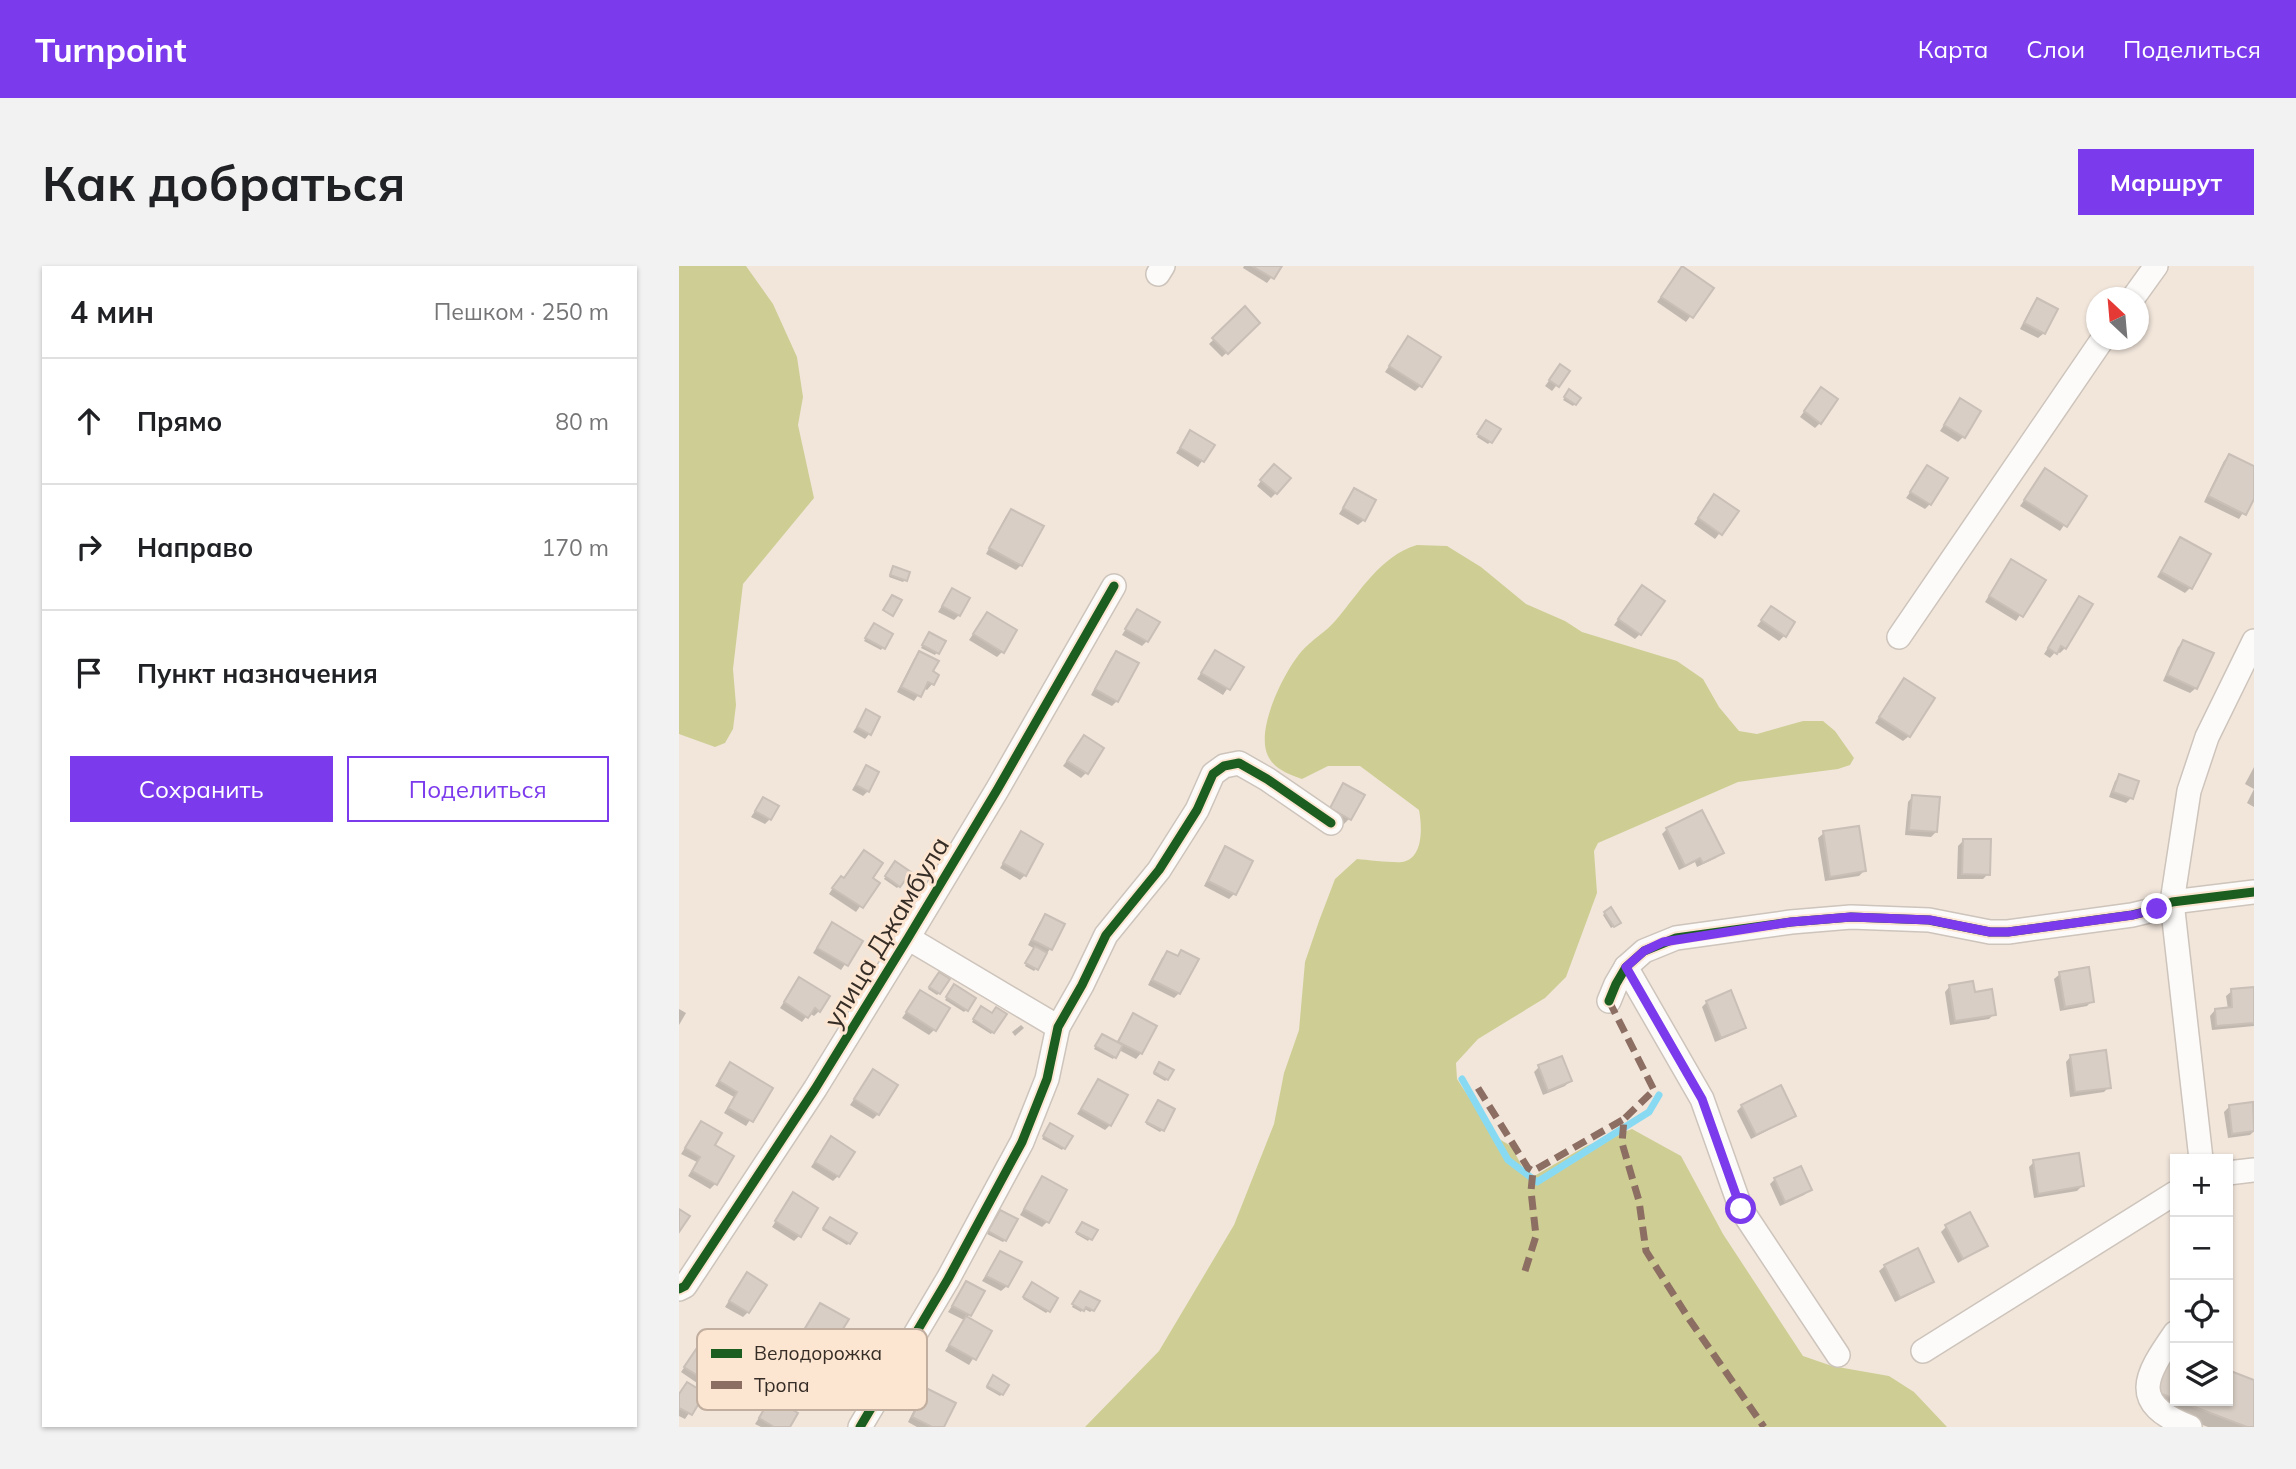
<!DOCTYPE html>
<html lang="ru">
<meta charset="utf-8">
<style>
:root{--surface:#fff;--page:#f2f2f2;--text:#202124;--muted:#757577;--line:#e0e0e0;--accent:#7c3aed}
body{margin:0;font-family:Mulish,sans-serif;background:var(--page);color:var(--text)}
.controls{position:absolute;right:21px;bottom:21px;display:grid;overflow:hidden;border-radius:0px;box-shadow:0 2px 5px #0004}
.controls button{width:63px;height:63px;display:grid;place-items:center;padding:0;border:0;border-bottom:2px solid var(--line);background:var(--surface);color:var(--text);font:35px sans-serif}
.compass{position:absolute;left:1407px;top:21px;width:63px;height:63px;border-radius:50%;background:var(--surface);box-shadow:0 2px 5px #0004;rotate:334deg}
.stop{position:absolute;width:21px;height:21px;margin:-16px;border:5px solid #7c3aed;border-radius:50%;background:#fff}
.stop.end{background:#7c3aed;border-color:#fff;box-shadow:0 2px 7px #0008}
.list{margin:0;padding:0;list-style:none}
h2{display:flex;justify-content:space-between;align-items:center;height:91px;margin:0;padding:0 28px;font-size:30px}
h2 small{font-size:23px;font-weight:400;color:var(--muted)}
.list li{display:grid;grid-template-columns:46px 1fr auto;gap:21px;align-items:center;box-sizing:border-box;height:126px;padding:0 28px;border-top:2px solid var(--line)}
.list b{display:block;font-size:26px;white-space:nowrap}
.list em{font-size:23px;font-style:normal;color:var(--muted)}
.actions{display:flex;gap:14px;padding:21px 28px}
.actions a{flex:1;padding:16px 0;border:2px solid var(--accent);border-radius:0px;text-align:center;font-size:24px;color:var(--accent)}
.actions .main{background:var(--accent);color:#fff}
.icon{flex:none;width:38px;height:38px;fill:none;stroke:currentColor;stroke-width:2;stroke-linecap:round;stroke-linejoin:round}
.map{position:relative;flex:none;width:1575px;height:1161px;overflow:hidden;border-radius:0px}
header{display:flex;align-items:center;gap:42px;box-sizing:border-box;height:98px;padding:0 35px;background:var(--accent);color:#fff}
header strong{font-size:33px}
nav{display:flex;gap:38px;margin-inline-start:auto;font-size:24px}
.intro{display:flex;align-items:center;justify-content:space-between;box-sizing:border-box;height:168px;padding:0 42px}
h1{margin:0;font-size:49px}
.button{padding:18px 32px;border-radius:0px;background:var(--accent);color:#fff;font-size:24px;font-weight:700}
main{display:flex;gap:42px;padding:0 42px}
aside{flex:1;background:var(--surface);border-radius:0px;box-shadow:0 2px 5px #0004}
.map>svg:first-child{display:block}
</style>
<header>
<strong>Turnpoint</strong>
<nav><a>Карта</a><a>Слои</a><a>Поделиться</a></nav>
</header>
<div class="intro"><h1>Как добраться</h1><a class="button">Маршрут</a></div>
<main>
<aside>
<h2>4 мин<small>Пешком · 250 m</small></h2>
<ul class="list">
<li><svg class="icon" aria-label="ahead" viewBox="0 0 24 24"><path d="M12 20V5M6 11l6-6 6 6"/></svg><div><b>Прямо</b></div><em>80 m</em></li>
<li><svg class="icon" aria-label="right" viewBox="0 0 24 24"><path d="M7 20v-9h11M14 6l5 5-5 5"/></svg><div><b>Направо</b></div><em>170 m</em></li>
<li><svg class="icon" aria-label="arrive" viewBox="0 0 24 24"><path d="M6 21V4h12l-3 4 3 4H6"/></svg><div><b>Пункт назначения</b></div></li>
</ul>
<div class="actions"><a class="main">Сохранить</a><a>Поделиться</a></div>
</aside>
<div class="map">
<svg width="1575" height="1161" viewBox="0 0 1575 1161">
<rect width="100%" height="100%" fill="#f2e6db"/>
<g fill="#cece94">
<path d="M0,0H67L94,38L118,91L124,131L119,159L135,232L64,318L54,403L57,439L54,463L46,477L36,481L0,468Z"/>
<path d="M738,279L768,280L802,301L847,338L886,355L903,366L998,395L1024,413L1040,441L1060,465L1078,468L1124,455H1144L1156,465L1175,492L1171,499L1159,503L1059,516L919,577L915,585L918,627L887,711L866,732L799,773L777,797L778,813L815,870L832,880L850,913L907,880L953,863L1002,890L1044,968L1124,1090L1153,1100L1210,1110L1235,1126L1268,1161H406L480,1085L555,959L595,858L605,807L620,764L626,696L640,655L656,613L678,593C689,594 715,597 723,596C745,593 743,560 740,544L681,500H649L623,513C610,508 596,504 589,490C576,464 605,406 622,386C632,374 647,366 657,354C681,326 701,290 738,279Z"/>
</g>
<g fill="#0003">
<path d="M565,0H601L588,17L564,2Z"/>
<path d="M998,8L1032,23L1007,56L978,36Z"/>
<path d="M1358,35L1365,67L1359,72L1341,63L1353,40Z"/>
<path d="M566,43L579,57L543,91L530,78Z"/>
<path d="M729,72L741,120L736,125L706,106Z"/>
<path d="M881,100L889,105L873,125L866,120Z"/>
<path d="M1142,123L1141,157L1136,162L1121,151Z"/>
<path d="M888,128L900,132L894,140L884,134Z"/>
<path d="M1281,134L1284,171L1279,176L1261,165Z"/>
<path d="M806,158L811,176L809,178L798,171Z"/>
<path d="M511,167L533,180L519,201L497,187Z"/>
<path d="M1550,190L1575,202V229L1560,253L1525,236L1545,195Z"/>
<path d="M1248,202L1251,238L1246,243L1227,232Z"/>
<path d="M590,205L597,227L592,232L578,220Z"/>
<path d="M1366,205L1405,230L1381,265L1341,240Z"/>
<path d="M675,224L685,254L679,259L660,248Z"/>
<path d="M1030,236L1057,246L1036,273L1015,258Z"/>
<path d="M332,245L342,299L337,304L307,288L327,250Z"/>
<path d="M1501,273L1511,322L1506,327L1478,311Z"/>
<path d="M1328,300L1364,314L1337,355L1306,336Z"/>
<path d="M213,304L226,314L224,316L210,311Z"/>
<path d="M273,324L280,349L275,354L259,346Z"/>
<path d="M958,327L961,368L956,373L935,359Z"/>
<path d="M1401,332L1386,382L1381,387L1377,385L1371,392L1365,388Z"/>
<path d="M1092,342L1105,370L1100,375L1078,360Z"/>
<path d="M458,345L468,375L463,380L443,369Z"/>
<path d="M308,348L323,386L318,391L290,374Z"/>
<path d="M193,361L212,368L202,384L185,375Z"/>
<path d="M249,370L265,376L256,389L242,382Z"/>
<path d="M1505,376L1517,422L1511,427L1484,415L1499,381Z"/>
<path d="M536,386L562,402L544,429L518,413Z"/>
<path d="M241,387L252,406L258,409L253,418L248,424L244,422L235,435L218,426L235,393Z"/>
<path d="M437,387L438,435L433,440L412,429L432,392Z"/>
<path d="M1225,414L1230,470L1224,475L1196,457Z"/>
<path d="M188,445L191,467L186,473L174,466Z"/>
<path d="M405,471L407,507L402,512L384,500Z"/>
<path d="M187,501L189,525L184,530L173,524Z"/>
<path d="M1575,501V523L1566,518Z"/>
<path d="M1441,510L1452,532L1447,537L1430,531L1436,515Z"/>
<path d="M665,519L670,553L665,558L647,547Z"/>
<path d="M1575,523V541L1568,537Z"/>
<path d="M1234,530L1257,566L1252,571L1226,569L1229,536Z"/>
<path d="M84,533L91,553L86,558L72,551Z"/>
<path d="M988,563L1042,586L1037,592L1018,601L1016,596L1000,604L983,568Z"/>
<path d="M342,567L346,609L341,614L321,602Z"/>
<path d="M1145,567L1185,605L1180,610L1146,615L1139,572Z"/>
<path d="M1284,575L1309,608L1304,613H1278L1279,580Z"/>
<path d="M546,583L555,628L550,633L525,620L541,588Z"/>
<path d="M185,586L191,612L198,617L177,646L150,628L157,617L164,614Z"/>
<path d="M214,599L220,620L218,622L205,613Z"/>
<path d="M926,647L937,659L932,662L924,649Z"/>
<path d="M366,650L371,683L355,705L346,700L356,683L349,679L361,656Z"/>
<path d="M153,658L182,675L162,704L134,687Z"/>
<path d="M503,686L500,727L495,732L469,719L483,692L488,687L497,691Z"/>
<path d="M1381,708L1413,735L1408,740L1381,745L1375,713Z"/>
<path d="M258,710L260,727L258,729L249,723Z"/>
<path d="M120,713L140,745L135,750L130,747L123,756L101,742Z"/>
<path d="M1271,720L1294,728L1315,748L1310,753L1271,759L1266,726Z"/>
<path d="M274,722L287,744L285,746L266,734Z"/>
<path d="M1575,723V760L1533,764L1531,750L1536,744L1549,743L1547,730L1553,725Z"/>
<path d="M242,726L255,764L250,769L223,752Z"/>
<path d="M1028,736L1065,761L1060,766L1036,776L1023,741Z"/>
<path d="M0,743L7,747L0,759Z"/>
<path d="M300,745L312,749L325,748L312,768L293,756Z"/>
<path d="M454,749L476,760L462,787L457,793L440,784L434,793L415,783L421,772L437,777Z"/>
<path d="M342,759L345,762L336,770L333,766Z"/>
<path d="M1392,790L1430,821L1425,826L1391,831L1387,796Z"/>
<path d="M51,798L92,822L67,860L45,847L55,831L36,820Z"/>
<path d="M478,801L488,813L486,815L474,808Z"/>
<path d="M860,801L891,815L886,820L864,829L855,806Z"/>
<path d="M194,805L199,848L194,853L171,839Z"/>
<path d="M419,815L431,859L426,864L398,848Z"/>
<path d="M477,838L483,864L481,866L467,858Z"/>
<path d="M1573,838L1575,865L1571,869L1549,872L1545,846L1550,841Z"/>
<path d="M1063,840L1114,849L1109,854L1072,873L1058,845Z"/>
<path d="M22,857L33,879L36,918L31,923L9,910L18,896L2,888Z"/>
<path d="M370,861L385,881L383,884L363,873Z"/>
<path d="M147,878L159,910L154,915L132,901Z"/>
<path d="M1355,896L1403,920L1398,925L1355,932L1350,901Z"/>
<path d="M363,912L368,956L363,961L341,949Z"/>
<path d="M1096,913L1131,924L1125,929L1101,940L1091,918Z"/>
<path d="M110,934L120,970L115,975L93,961Z"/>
<path d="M321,946L326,974L324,976L308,968Z"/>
<path d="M149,955L170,977L168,979L143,964Z"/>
<path d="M401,960L416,965L409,975L397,968Z"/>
<path d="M1267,961L1307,979L1279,997L1262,966Z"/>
<path d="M321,987L328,1020L322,1025L303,1015Z"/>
<path d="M1206,1000L1253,1015L1248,1020L1216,1036L1200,1005Z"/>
<path d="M63,1014L69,1046L64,1051L46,1041Z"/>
<path d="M288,1017L290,1049L287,1052L311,1066L290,1099L266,1085L285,1054L269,1046Z"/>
<path d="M351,1021L369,1045L367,1047L344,1033Z"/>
<path d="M399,1029L414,1044L411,1046L404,1042L402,1046L393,1041Z"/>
<path d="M141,1039L149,1085L144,1090L118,1075Z"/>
<path d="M20,1081L26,1114L21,1119L2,1106Z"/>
<path d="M1496,1086V1135H1549V1106L1575,1116V1161H1529L1462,1135Z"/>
<path d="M312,1114L323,1128L321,1130L307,1122Z"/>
<path d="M8,1118L24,1127L6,1153L0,1150V1128Z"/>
<path d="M54,1123L74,1132L66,1144L47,1133Z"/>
<path d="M130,1123L151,1133L142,1144L124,1133Z"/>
<path d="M248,1125L263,1161H238L229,1156L242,1130Z"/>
<path d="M92,1133L109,1161H82L76,1158Z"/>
</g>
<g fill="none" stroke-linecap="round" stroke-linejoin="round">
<path stroke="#88daf2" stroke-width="7" d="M783,813L829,894L858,916L970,846L980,829"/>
</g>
<g fill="#d8cec5" stroke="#c9bfb7" stroke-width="2">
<path d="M573,0H603L595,13Z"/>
<path d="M1003,0L1035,22L1014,52L982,31Z"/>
<path d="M1358,32L1379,43L1366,68L1345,57Z"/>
<path d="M566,40L581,57L549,88L533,72Z"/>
<path d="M729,70L762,91L743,121L710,100Z"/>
<path d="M881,98L891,105L880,121L870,114Z"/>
<path d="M1142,121L1159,133L1142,158L1125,145Z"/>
<path d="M890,123L902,132L897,139L885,131Z"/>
<path d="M1281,132L1302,145L1286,172L1265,159Z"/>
<path d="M807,154L822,163L813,177L798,168Z"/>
<path d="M511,164L536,179L525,196L501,182Z"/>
<path d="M1550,188L1575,200V233L1567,249L1529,230Z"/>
<path d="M595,198L612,212L598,228L581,214Z"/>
<path d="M1248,199L1269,212L1252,239L1231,226Z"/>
<path d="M1366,202L1408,230L1388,261L1345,234Z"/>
<path d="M675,222L697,234L686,255L664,242Z"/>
<path d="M1035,228L1060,245L1043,269L1019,252Z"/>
<path d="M332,243L365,260L343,300L310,282Z"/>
<path d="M1501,271L1532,288L1513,323L1482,306Z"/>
<path d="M1332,293L1367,314L1344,351L1310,330Z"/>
<path d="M214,300L231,306L228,315L211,309Z"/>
<path d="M963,319L986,335L962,369L939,353Z"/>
<path d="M273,322L291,332L281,350L263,340Z"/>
<path d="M213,329L223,334L214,350L204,344Z"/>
<path d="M1400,330L1414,338L1387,383L1382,380L1378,388L1369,382Z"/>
<path d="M1092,340L1116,356L1107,371L1082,354Z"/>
<path d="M458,343L481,356L469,376L446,363Z"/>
<path d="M308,346L338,364L325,387L294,368Z"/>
<path d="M195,357L214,368L206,383L186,372Z"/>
<path d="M250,366L267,375L260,388L243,379Z"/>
<path d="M1504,374L1535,387L1518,423L1488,409Z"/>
<path d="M536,384L565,401L551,424L522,407Z"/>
<path d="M240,385L260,395L254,405L260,409L255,419L249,416L242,431L222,421Z"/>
<path d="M437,385L460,397L439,436L416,423Z"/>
<path d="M1225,412L1256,432L1231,471L1200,451Z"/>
<path d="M187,443L201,451L192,469L178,461Z"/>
<path d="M405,469L425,482L409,508L388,495Z"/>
<path d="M187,499L200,506L190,526L177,519Z"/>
<path d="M1440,508L1460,515L1454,533L1434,526Z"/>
<path d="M664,517L686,529L672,554L651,542Z"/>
<path d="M1233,529L1261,531L1258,566L1230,564Z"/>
<path d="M84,531L100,540L92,554L76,545Z"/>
<path d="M1023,544L1045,587L1024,597L1021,592L1006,600L987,562Z"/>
<path d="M1180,560L1187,605L1151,611L1144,565Z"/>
<path d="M342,565L364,578L347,610L324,597Z"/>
<path d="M1284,573H1312L1311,609L1283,608Z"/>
<path d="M546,580L574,595L557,629L529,615Z"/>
<path d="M185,584L204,597L194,612L201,617L184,642L153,622L162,610L165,612Z"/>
<path d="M216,595L232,606L221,621L206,610Z"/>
<path d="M932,641L942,657L935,661L925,646Z"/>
<path d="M366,648L386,658L373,684L353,674Z"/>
<path d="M153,656L184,675L169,700L138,682Z"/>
<path d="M356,680L368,687L359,704L346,697Z"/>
<path d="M502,684L520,693L501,728L473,714L488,685L499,690Z"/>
<path d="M1410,701L1415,736L1386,741L1380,706Z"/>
<path d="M260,706L271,713L261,728L250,721Z"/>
<path d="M120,711L151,730L141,746L136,742L129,752L105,736Z"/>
<path d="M1294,715L1296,726L1313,723L1317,749L1276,755L1270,719Z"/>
<path d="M275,718L297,732L289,745L267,731Z"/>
<path d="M1575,721V757L1537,760L1536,743L1553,741L1552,723Z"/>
<path d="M241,724L271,742L257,765L227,746Z"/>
<path d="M1052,724L1067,762L1042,772L1027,735Z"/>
<path d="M302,740L313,747L317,741L328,748L315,767L294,753Z"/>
<path d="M454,747L478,760L463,788L439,776Z"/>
<path d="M423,768L444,779L437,792L416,780Z"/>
<path d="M1427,784L1432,822L1396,826L1391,789Z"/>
<path d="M883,790L893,815L869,825L859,799Z"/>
<path d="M51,796L94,822L74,856L49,842L58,826L40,815Z"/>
<path d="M480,796L495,804L489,814L475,806Z"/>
<path d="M194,803L219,819L200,849L175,833Z"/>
<path d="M419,813L449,829L432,860L402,843Z"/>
<path d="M1102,819L1117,850L1077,869L1062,839Z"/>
<path d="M479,834L496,843L485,865L467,856Z"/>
<path d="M1574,836L1575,865L1553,868L1550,839Z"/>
<path d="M22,855L43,867L36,879L55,890L38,919L13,905L21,891L6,882Z"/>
<path d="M371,857L394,870L386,883L364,870Z"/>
<path d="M152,870L176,886L160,911L136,896Z"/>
<path d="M1400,887L1405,920L1359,928L1354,894Z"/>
<path d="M1122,900L1133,924L1106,936L1095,912Z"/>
<path d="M363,910L388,924L370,957L345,943Z"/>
<path d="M114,926L139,942L122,971L96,955Z"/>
<path d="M0,943L11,950L0,966Z"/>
<path d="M321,944L339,953L327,975L309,965Z"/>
<path d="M1291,946L1309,980L1284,993L1266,959Z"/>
<path d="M151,951L178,967L171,978L144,962Z"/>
<path d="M403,956L419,964L413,974L397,966Z"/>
<path d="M1239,982L1255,1016L1221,1032L1205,999Z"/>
<path d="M321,985L343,996L329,1021L307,1010Z"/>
<path d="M68,1006L88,1019L70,1047L50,1035Z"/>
<path d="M287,1015L306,1025L292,1050L273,1040Z"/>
<path d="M353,1016L379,1032L371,1046L344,1031Z"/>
<path d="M401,1025L421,1035L415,1045L407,1041L405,1045L393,1038Z"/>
<path d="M141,1037L170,1053L150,1086L122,1069Z"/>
<path d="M287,1050L313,1065L297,1094L270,1079Z"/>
<path d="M20,1079L41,1093L27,1115L5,1101Z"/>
<path d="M1496,1084V1133L1472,1124Z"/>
<path d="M1549,1104L1575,1114V1161H1568L1500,1135H1549Z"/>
<path d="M314,1109L330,1119L324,1129L308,1120Z"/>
<path d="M8,1116L26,1127L13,1149L0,1142V1128Z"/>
<path d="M247,1122L277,1137L265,1161H253L233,1151Z"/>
<path d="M92,1131L119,1147L111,1161H95L80,1152Z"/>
</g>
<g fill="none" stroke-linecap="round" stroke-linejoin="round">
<defs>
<g id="street">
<path d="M479,8L484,0"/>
<path d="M1454,32L1477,0"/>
<path d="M1220,371L1423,74"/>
<path d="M229,672L379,761"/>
<path d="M947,701L1023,833L1062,943L1159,1089"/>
<path d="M930,735L937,718L947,701L965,685L997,672L1112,656L1172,651L1250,654L1311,666H1329L1453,649L1478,643L1493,636L1575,626"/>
<path d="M1522,893L1493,636L1510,525L1528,471L1575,375"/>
<path d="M1549,907L1575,904"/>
<path d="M0,1023L6,1020L136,823L229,672L318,524L435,320"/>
<path d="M1496,1067C1466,1110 1449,1137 1511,1161"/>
<path d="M1244,1085L1496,927"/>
<path d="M181,1161L269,1013L343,876L368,813L379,761L403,719L427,669L480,604L518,544L534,508L545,500L560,497L588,513L652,557"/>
</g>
</defs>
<use href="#street" stroke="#cdc4bb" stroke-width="26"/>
<use href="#street" stroke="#fdfbfa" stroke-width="23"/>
<g stroke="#8d6e63" stroke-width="7" stroke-dasharray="14 7" stroke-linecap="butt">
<path d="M930,735L975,824L945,853L943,877L960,935L967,985L1010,1053L1085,1161"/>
<path d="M799,822L849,902L854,905L945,853"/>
<path d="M846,1005L857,970L852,925L854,905"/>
</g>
<defs>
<g id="cycleway">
<path d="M930,735L937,718L947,701L965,685L997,672L1112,656L1172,651L1250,654L1311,666H1329L1453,649L1478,643L1493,636L1575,626"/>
<path d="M0,1023L6,1020L136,823L229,672L318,524L435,320"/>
<path d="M181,1161L269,1013L343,876L368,813L379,761L403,719L427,669L480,604L518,544L534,508L545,500L560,497L588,513L652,557"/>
</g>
</defs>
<use href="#cycleway" stroke="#fce5d1" stroke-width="13"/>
<use href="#cycleway" stroke="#1b5e20" stroke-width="9"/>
</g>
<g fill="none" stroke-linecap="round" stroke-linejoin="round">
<path stroke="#7c3aed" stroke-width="9" d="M1062,943L1023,833L947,701L965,685L984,676L1112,656L1172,651L1251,654L1311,666H1329L1454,649L1478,643"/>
</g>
<g text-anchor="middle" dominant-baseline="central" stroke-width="6" stroke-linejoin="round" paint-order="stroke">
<g font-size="26" fill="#362d26" stroke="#fce5d1">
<text transform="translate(207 666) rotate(-59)">улица Джамбула</text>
</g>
</g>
<rect x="18" y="1063" width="230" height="81" rx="10" fill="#fce5d1" stroke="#c1ae9e" stroke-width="2"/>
<rect x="32" y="1083" width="31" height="9" fill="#1b5e20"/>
<rect x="32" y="1115" width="31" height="8" fill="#8d6e63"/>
<g font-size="19" fill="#362d26">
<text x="75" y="1094">Велодорожка</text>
<text x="75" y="1126">Тропа</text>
</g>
</svg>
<div class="controls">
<button>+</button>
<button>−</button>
<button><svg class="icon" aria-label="locate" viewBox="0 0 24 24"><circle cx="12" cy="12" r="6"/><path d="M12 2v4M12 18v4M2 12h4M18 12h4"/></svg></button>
<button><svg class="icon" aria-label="layers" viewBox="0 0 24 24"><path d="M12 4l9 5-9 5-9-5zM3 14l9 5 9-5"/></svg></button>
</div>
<svg class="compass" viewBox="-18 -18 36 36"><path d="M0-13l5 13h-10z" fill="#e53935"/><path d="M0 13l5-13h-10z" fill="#757577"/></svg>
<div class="stop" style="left:1062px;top:943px"></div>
<div class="stop end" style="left:1478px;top:643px"></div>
</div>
</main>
